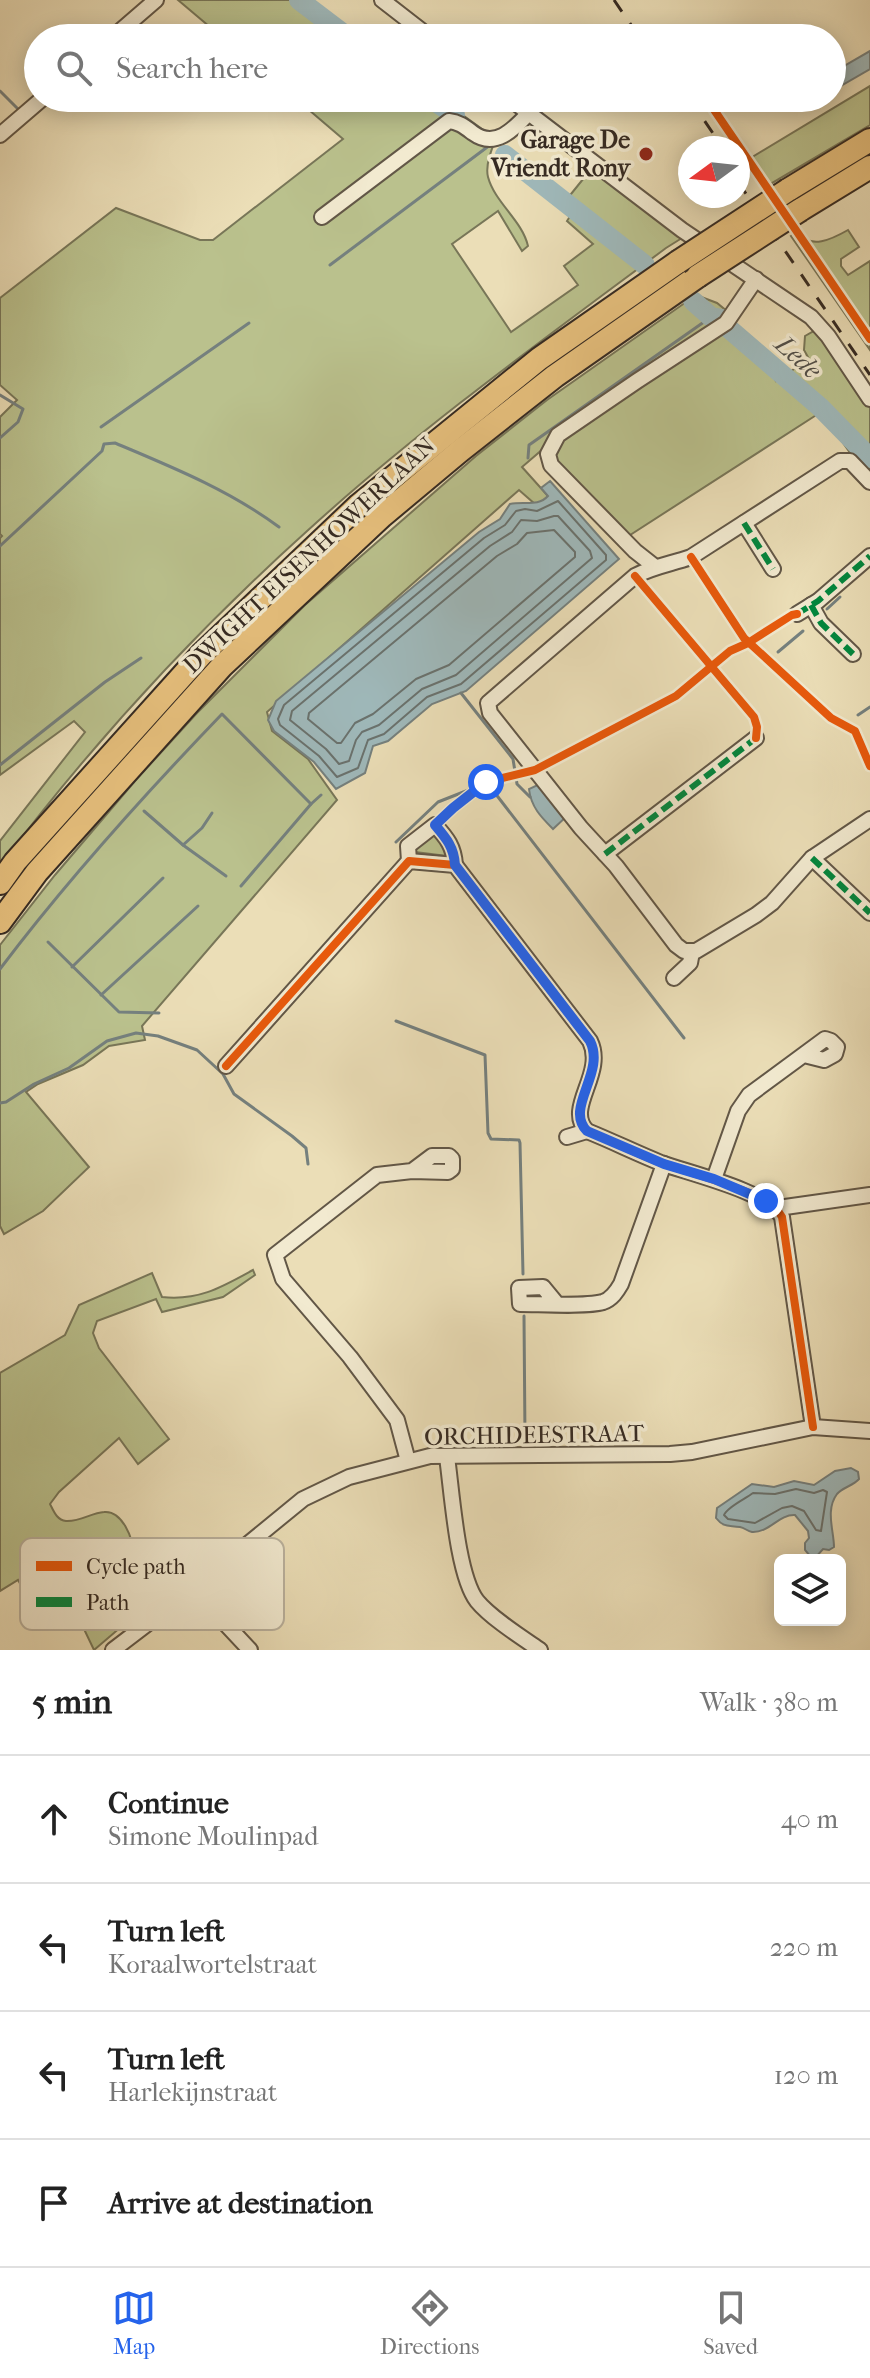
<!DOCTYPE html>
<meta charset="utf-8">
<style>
:root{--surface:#fff;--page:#f2f2f2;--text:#222;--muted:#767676;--line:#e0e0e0;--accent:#2563eb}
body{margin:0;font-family:"IM FELL French Canon",serif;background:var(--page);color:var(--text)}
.controls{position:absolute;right:24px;bottom:24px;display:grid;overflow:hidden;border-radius:12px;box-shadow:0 4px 20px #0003}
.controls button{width:72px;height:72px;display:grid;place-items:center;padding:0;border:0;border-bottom:2px solid var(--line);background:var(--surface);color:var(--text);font:40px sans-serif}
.compass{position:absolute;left:678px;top:136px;width:72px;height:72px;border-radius:50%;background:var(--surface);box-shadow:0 4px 20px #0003;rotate:255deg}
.stop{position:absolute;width:24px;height:24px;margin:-18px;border:6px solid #2563eb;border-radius:50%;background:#fff}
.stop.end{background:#2563eb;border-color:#fff;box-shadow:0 2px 8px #0008}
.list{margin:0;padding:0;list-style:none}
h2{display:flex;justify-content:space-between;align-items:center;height:104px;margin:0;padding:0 32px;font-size:34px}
h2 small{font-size:26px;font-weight:400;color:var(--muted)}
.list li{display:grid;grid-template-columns:52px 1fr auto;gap:24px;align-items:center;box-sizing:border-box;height:128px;padding:0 32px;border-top:2px solid var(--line)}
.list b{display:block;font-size:30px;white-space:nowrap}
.list p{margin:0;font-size:26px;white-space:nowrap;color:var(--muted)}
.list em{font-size:26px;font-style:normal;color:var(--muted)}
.icon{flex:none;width:44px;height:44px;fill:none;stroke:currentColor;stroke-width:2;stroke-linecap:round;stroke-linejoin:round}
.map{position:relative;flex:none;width:870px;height:1650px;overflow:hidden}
.search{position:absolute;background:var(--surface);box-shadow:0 4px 20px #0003;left:24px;right:24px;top:24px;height:88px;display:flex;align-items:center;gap:20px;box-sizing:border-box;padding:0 28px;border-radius:44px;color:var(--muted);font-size:30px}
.sheet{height:616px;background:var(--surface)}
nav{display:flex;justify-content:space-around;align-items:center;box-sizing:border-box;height:112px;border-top:2px solid var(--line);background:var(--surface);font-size:22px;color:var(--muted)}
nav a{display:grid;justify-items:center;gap:4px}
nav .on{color:var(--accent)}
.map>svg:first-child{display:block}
</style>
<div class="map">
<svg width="870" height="1650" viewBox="0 0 870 1650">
<rect width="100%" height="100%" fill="#ebdeb7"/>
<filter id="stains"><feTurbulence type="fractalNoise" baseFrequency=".0025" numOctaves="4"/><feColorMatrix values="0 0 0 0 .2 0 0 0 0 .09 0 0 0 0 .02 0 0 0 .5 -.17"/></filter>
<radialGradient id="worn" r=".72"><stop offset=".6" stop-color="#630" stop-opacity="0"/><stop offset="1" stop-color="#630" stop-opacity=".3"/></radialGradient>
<g fill="#bac18d" stroke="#787658" stroke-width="2">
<path d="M178,0H312L361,38H223Z"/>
<path d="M870,86V125L762,189L744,162Z"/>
<path d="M295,98H439L496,139C491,150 485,165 488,177C495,203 522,220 528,246L522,251L498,211L452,244L511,332L578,285L564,266L593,244L567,221L576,207L567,199L592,168L682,238L666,248C544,339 419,429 306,532C194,633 90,746 0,866V841L85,732L74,721L0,775V538L2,536L0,534V417L17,400L0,385V298L116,208L200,240H213L343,139Z"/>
<path d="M801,230C807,252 834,238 848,230L859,247L841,259V266L848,275L870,261V350L791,236Z"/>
<path d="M696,295L717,303L728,312L776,381L809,359L804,350L805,336L814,331L820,334L870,406V476L856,461L821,412L627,537L543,449L522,467L548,496L543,501L535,504L519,490L267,712L272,731L308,759L337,800L142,1026L145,1040L109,1046L83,1065L38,1084L26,1092L89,1167L43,1211L4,1234L0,1226V945L55,875L135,781L197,713L305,605L476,456L547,400Z"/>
<path d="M432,836H436L448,853L447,856L415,852L414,850Z"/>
<path d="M253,1270L255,1275L223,1297L162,1312L156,1299L97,1321L93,1333L99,1348L169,1439L138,1464L119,1438L59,1492L50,1504C54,1512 57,1520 66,1521C80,1522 91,1513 104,1512C122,1510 134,1539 133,1555C132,1563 128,1572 125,1579L132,1598L121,1627L94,1650L73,1606L43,1623L18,1580L0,1591V1373L65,1335L79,1305L152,1273L162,1297C199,1301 222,1287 253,1270Z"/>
</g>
<g fill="#9fb9bb" stroke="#75807e" stroke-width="2">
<path d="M870,51V69L832,91V73Z"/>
<path d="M550,481L619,559L466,691L432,704L388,741L373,746L365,773L336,789L314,762L274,731L268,720L276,701L479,532L500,519L510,504C524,501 538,507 548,496L541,488Z"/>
<path d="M542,783L567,816L553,829C541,817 531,807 529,789Z"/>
<path d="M851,1468L858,1472L859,1479C853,1486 843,1487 837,1494C825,1510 834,1531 834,1547L829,1550L823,1549L816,1557L810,1556L805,1550V1543L809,1538L808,1531L795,1515C779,1514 769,1533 752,1532C747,1531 745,1528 740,1527C728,1525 724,1528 716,1518L717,1508L752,1484L774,1487L794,1481L814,1485L835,1471Z"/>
</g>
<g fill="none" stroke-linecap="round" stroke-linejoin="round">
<g stroke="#6a726e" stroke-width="2">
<path d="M558,501L606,555V560L461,684L427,697L384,734L368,740L358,768L337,777L319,756L280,725L278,719L284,705L484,538L505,525L516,511L525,509L537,511Z"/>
<path d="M554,516H558L590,551L592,558L456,675L422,689L379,725L362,732L356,740L349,761L339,764L326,749L290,720L292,711L490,546L512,532L521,520L537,521Z"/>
<path d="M554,530L575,552V557L449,665L416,679L373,714L355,723L341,743H337L308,719L309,713L497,556L517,544L527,533Z"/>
<path d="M796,1489L814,1493L823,1490L827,1492L821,1531L816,1530L804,1511L792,1506L782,1508L755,1523L728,1519L724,1515C727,1507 745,1499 753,1493L775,1494Z"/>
</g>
<g stroke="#75807e" stroke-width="3">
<path d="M0,91L19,110"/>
<path d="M330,265L490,145"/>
<path d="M0,395L23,409L18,422L0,438"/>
<path d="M101,427L249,323"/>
<path d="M528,458L529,445L711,317"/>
<path d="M0,546L102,451L104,444L115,443C172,467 229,490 279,527"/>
<path d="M827,609L840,597"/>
<path d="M778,652L803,631"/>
<path d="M461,693L513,759L517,784L530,797"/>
<path d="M858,715L870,707"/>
<path d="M0,765L105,682L141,658"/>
<path d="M488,784L684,1038"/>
<path d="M144,811L183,845L226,876"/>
<path d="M396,842L438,802L471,789L531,771"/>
<path d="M183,845L202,828L212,813"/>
<path d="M241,886L311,804L321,795"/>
<path d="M48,942L119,1012L159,1013"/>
<path d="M72,967L163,878"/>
<path d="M0,969C68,879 144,795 222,714L311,804"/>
<path d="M101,995L198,906"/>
<path d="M396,1021L485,1055L488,1133L491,1139L519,1140L520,1143L523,1274"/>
<path d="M0,1103L6,1102L34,1084L69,1068L107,1041L136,1033L158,1036L197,1050L223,1074L234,1094L292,1136L306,1148L308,1164"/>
<path d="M524,1316L525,1438"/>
</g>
<g stroke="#9fb9bb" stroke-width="20">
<path d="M299,0L349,38"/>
<path d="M430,98L455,115"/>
<path d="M505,155L645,265"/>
<path d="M693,301L711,317L722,319"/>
<path d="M727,327L820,407L870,458"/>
</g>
<defs>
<g id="minor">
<path d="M382,0L431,38"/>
<path d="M112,38L156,0"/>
<path d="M509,98L682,230L811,317L828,336L870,399"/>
<path d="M0,135L43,98"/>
<path d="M322,217L449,121C459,122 465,127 473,133C495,149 513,130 529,113"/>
<path d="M870,482L850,461H840L691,557C671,564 654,566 635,576L488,703L490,713L581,828L616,866L676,945L684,951H696L756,915L772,903L812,858L870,819"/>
<path d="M744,523L773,569"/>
<path d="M654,566L635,551L551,465L548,454L558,435L637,381L726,323L756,279"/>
<path d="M811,605L821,623L853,654"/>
<path d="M797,614L818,601L870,556"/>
<path d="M605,854L756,738"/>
<path d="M812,858L870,913"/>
<path d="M409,861L408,846L435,825C447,838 454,847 455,865"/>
<path d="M674,978L690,963L692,952"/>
<path d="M226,1066L409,861L455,865L590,1041C606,1074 564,1108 587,1131C612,1141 636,1153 661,1163C688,1173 770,1192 782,1217L813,1427"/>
<path d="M567,1137L587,1131"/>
<path d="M714,1179L738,1111L749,1095L825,1039L831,1041L837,1047L835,1054L824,1060L804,1055"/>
<path d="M778,1208L870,1195"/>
<path d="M557,1304L543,1287L519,1288L520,1304C540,1304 586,1307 603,1302C612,1299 617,1291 621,1284L664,1164"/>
<path d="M447,1457C452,1492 457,1575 477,1601C491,1618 521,1637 540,1650"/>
<path d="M408,1461L397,1420L350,1357L283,1279L275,1255L377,1175L412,1171L448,1172L452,1169V1159L449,1156H432L412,1171"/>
<path d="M193,1589L250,1650"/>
<path d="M113,1650L193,1589L303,1499L349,1477L430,1456L670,1454L692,1452L813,1427L870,1431"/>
</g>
<g id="highway">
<path d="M788,190L870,140"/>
<path d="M800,210L870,167"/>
<path d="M0,883L15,862L202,654L359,505L539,359L678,262"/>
<path d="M0,922L37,872L222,666L382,516L461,450L555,376L698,276"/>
</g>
</defs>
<use href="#minor" stroke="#625747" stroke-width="18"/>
<use href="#highway" stroke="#352a22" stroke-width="26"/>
<use href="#minor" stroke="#f2ead0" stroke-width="14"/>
<use href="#highway" stroke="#e6bf7c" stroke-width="22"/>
<g stroke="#352a22" stroke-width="3" stroke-dasharray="14 14" stroke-linecap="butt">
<path d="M614,0L640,38"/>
<path d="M689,98L723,148"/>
<path d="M738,182L870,375"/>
</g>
<defs>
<g id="highway-bridge">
<path d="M678,262L788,190"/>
<path d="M698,276L800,210"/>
</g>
</defs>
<use href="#highway-bridge" stroke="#352a22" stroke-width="26" stroke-linecap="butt"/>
<use href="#highway-bridge" stroke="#e6bf7c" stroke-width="22"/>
<g stroke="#00873e" stroke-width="6" stroke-dasharray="12 6" stroke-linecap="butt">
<path d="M744,523L773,569"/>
<path d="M811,605L821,623L853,654"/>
<path d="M797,614L818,601L870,556"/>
<path d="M605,854L756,738"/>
<path d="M812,858L870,913"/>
</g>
<defs>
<g id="cycleway">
<path d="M706,98L870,339"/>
<path d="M691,557L744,638L831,718L855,731L870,766"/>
<path d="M635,576L754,717L757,727L756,738"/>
<path d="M435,825L453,808L486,782L535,770L676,696L730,651L748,643L792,615L797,614"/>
<path d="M226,1066L409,861L455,865L590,1041C606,1074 564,1108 587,1131C612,1141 636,1153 661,1163C688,1173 770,1192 782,1217L813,1427"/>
</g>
</defs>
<use href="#cycleway" stroke="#f2ead0" stroke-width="13"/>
<use href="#cycleway" stroke="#e8590c" stroke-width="8"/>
</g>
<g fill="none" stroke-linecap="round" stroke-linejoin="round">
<path stroke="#2563eb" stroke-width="10" d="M486,782L453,808L435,825C446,838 454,847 455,865L590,1041C606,1073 564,1108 587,1131L664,1164L714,1179L766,1201"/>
</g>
<circle fill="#8f2418" stroke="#f2ead0" stroke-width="3" cx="646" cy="154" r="8"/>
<g text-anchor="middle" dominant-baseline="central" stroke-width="7" stroke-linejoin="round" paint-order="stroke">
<g font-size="24" font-weight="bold" fill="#352a22" stroke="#f2ead0" text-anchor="end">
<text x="630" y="140">Garage De<tspan x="630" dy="28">Vriendt Rony</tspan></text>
</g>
<g font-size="24" fill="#352a22" stroke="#f2ead0">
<text transform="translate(309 555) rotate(-43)">DWIGHT EISENHOWERLAAN</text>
<text transform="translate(534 1435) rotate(-1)">ORCHIDEESTRAAT</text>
</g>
<g font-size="26" font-style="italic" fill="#504e48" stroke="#f2ead0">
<text transform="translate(798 357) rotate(42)">Lede</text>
</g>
</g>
<rect x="20" y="1538" width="264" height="92" rx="12" fill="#f2ead0" stroke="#b9b09c" stroke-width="2"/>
<rect x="36" y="1561" width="36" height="10" fill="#e8590c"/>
<rect x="36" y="1597" width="36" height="10" fill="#00873e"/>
<g font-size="22" fill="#352a22">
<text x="86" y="1574">Cycle path</text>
<text x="86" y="1610">Path</text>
</g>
<rect width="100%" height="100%" filter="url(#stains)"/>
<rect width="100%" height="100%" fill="url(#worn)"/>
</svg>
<div class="controls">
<button><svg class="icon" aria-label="layers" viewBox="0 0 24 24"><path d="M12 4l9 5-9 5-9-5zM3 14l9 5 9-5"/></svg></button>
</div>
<svg class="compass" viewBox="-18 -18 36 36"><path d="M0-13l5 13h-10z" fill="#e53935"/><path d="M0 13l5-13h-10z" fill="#767676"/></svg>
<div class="stop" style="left:486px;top:782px"></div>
<div class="stop end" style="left:766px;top:1201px"></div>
<div class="search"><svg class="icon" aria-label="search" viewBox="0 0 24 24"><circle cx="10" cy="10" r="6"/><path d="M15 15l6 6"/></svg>Search here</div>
</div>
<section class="sheet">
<h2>5 min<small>Walk · 380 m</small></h2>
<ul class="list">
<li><svg class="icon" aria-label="ahead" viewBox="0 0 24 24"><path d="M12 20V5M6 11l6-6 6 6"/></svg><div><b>Continue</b><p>Simone Moulinpad</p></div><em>40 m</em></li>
<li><svg class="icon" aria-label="left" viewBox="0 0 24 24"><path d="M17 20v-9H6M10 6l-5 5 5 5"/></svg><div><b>Turn left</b><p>Koraalwortelstraat</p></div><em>220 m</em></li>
<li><svg class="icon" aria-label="left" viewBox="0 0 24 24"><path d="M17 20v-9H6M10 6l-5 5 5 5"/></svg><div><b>Turn left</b><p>Harlekijnstraat</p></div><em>120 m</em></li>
<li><svg class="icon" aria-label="arrive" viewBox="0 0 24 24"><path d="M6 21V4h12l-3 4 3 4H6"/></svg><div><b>Arrive at destination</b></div></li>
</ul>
</section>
<nav>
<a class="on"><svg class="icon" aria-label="map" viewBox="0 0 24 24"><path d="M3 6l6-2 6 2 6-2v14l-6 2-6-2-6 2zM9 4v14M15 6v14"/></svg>Map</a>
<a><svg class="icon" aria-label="directions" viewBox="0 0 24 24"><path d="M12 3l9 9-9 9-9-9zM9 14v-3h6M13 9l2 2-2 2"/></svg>Directions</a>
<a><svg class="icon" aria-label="saved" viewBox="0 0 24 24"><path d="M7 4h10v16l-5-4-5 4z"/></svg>Saved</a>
</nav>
